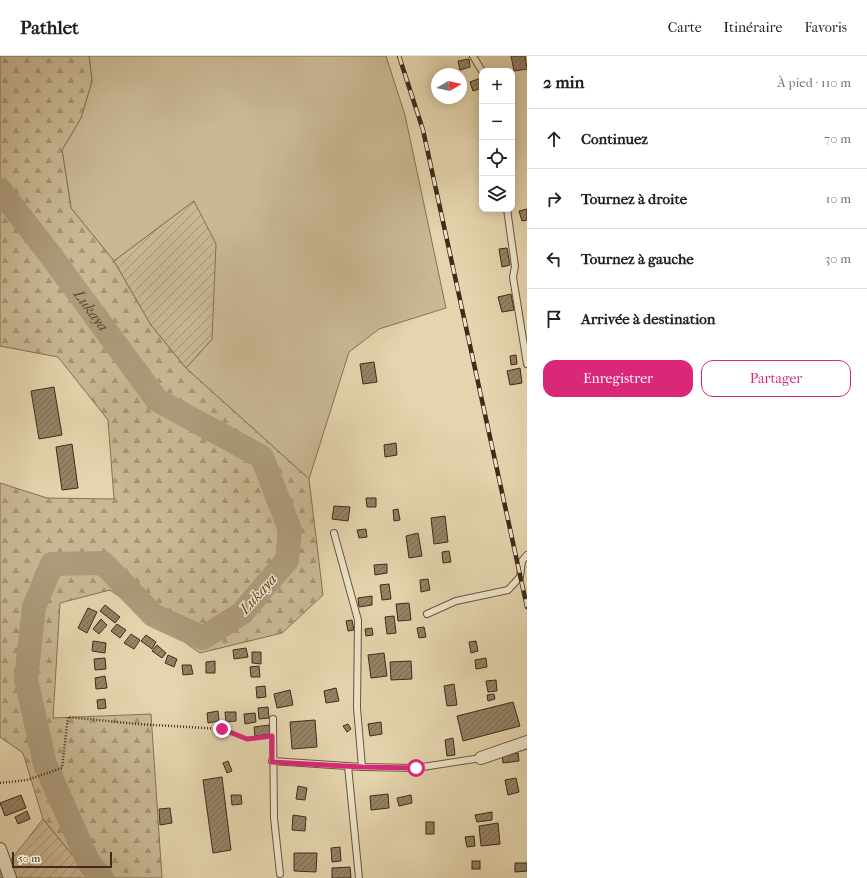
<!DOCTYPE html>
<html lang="fr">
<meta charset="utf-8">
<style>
:root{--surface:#fff;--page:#f2f2f2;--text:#202124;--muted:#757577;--line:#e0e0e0;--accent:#db2777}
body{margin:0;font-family:"IM FELL French Canon",serif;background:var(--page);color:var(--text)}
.controls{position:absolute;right:12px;top:12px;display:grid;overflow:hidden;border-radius:8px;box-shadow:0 2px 10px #0003}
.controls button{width:36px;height:36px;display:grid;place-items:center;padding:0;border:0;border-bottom:1px solid var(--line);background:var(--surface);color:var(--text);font:20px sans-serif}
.compass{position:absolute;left:431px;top:12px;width:36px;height:36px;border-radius:50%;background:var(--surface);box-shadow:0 2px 10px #0003;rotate:81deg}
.scale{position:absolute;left:12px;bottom:10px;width:100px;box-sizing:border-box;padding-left:4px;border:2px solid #3f2b18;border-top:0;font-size:11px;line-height:14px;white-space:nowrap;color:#3f2b18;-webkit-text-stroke:3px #eee4ca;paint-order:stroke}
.stop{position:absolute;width:12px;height:12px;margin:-9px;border:3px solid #db2777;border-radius:50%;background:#fff}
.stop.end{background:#db2777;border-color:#fff;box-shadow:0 1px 4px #0008}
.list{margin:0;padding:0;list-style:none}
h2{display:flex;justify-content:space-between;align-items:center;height:52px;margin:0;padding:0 16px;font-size:17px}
h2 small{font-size:13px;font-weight:400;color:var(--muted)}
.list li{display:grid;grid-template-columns:26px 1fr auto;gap:12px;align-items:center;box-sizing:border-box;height:60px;padding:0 16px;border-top:1px solid var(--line)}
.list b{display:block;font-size:15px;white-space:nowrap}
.list em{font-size:13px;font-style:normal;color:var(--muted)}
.actions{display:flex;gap:8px;padding:12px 16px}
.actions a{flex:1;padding:9px 0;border:1px solid var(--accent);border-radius:12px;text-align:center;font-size:14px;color:var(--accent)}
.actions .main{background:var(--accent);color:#fff}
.icon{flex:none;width:22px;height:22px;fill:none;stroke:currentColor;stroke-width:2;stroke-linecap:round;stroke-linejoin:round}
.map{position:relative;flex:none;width:527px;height:822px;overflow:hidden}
header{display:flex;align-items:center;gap:24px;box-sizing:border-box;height:56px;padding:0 20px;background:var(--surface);border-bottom:1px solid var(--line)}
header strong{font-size:19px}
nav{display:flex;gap:22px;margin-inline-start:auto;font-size:14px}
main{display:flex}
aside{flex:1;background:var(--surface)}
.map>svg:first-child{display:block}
</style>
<header>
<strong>Pathlet</strong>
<nav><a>Carte</a><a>Itinéraire</a><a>Favoris</a></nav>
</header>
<main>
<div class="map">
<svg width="527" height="822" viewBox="0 0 527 822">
<defs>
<pattern id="forest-firs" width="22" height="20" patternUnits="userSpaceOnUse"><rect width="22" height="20" fill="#c9b894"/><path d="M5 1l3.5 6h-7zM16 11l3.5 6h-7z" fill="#a59678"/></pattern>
<pattern id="garden-furrows" width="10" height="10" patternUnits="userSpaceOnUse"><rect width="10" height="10" fill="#c9b894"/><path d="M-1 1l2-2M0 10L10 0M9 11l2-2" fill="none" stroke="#a59678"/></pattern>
<pattern id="building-hatch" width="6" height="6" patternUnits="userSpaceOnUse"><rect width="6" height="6" fill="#958366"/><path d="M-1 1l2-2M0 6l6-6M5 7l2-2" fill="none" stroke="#7b6b53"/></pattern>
</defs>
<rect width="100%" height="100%" fill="#e5d5ae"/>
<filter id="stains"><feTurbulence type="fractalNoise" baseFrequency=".005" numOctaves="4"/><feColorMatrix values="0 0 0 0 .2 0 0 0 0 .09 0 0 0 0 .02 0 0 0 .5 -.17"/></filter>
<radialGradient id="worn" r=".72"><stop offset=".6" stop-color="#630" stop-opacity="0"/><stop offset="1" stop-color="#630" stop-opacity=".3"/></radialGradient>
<path fill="#c9b894" stroke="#847256" d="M89,0H386L405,59L446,252L379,273L349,296L309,423L186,312L212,283L194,145L114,205L71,152L62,94L81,62L92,25Z"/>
<path fill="url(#forest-firs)" stroke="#847256" d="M0,0H89L92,25L81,62L62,94L71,152L114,205L151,269L186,312L309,423L323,539L282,577L200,597L110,534L60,547L53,662L151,658L162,822H91L43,763L23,697L0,681V427L47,442L114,443L108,364L58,301L0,290Z"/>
<g fill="url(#garden-furrows)" stroke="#847256">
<path d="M194,145L216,188L212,283L186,312L151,269L114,205Z"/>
<path d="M43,763L91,822H0V818Z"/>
</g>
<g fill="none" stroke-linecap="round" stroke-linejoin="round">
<path stroke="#ad9b7b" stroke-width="24" id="s1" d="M0,134L48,196L157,344L262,401L290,474L287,504L242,557L203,582L153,559L103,507L52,508L34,551L26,623L45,708L89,807L102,822"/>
</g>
<g fill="url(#building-hatch)" stroke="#3f2b18">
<path d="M511,0H525L527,13L514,15Z"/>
<path d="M469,3L470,11L460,14L458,5Z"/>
<path d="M481,22L482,32L473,35L470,26Z"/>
<path d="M527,153V164L522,165L519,155Z"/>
<path d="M507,192L510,209L502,211L499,193Z"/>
<path d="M511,238L514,254L502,256L498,241Z"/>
<path d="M516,299L517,308L511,309L510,300Z"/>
<path d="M374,306L377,326L363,328L360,308Z"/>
<path d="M520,312L522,327L510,329L507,315Z"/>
<path d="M54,331L62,379L39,383L31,335Z"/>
<path d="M396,387L397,399L385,401L384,389Z"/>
<path d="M72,388L78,432L62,434L56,391Z"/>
<path d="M366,442H376V451H367Z"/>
<path d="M334,450L350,451L348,465L332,463Z"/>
<path d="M398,453L400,464L394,465L393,454Z"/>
<path d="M445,460L448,486L434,488L431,462Z"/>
<path d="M366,473L367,481L359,482L357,474Z"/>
<path d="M418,477L422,500L409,502L406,480Z"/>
<path d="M449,495L451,506L443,507L442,496Z"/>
<path d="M387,508V517L375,519L374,509Z"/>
<path d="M428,523L430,534L421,536L420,524Z"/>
<path d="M389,528L391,543L382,544L380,529Z"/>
<path d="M372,540V549L359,551L358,542Z"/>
<path d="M409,547L411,564L398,565L396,548Z"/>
<path d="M105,549L120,561L115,567L100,555Z"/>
<path d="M88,552L97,556L87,577L78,572Z"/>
<path d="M394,560L396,577L387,578L385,561Z"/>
<path d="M101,563L107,569L99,578L93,573Z"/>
<path d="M352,564L354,574L348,575L346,565Z"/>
<path d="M117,568L126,574L120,582L111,575Z"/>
<path d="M424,571L426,581L419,582L417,572Z"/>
<path d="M372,572L373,579L366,580L365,573Z"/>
<path d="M131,578L140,584L134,593L124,587Z"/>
<path d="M146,579L156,586L152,593L141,585Z"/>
<path d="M93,585L106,587L105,597L92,595Z"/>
<path d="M476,585L478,595L471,597L469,586Z"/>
<path d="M157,589L166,597L162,602L152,595Z"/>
<path d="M246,592L248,601L234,603L233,594Z"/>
<path d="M252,596H261V608L252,607Z"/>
<path d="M384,597L387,620L371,622L368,599Z"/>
<path d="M168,599L177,603L174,611L165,607Z"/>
<path d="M105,602L106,613L95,614L94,603Z"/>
<path d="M486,602L487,611L476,613L475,604Z"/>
<path d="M215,605V617H206V606Z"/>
<path d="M411,605L412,623L391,624L390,606Z"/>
<path d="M182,609H191L193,618L183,619Z"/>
<path d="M259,610L260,621H251L250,611Z"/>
<path d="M105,620L107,632L96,633L95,622Z"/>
<path d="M496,624L497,635L488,636L486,625Z"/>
<path d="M454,628L457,649L447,650L444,630Z"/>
<path d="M265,630L266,641L257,642L256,631Z"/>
<path d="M336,632L339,645L326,647L324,635Z"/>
<path d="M290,634L293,649L277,652L274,638Z"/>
<path d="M494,638L495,643L488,645L487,639Z"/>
<path d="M105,643L106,652L98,653L97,644Z"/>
<path d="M513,646L520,670L463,685L457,660Z"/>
<path d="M268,651L269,662L259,663L258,652Z"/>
<path d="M218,655L219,665L208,667L207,657Z"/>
<path d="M225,656H236V665L226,666Z"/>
<path d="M255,657L256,666L245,668L244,658Z"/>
<path d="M315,664L317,691L292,693L290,666Z"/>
<path d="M381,666L382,678L370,680L368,668Z"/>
<path d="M348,668L351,673L347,676L343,670Z"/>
<path d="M269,669L270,678L255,680L254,671Z"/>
<path d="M453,682L455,699L447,700L445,684Z"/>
<path d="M518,697L519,705L503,707L502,699Z"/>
<path d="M228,705L232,715L227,717L223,707Z"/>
<path d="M222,721L231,794L213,797L203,724Z"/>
<path d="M516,722L519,736L508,739L505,724Z"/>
<path d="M298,730L307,732L305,744L296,743Z"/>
<path d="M388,738L389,752L371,754L370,740Z"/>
<path d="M21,739L26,752L5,760L0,747Z"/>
<path d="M231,739H241L242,748L232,749Z"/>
<path d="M411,739L412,747L399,750L397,742Z"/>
<path d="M170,752L172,767L160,769L159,753Z"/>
<path d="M27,755L30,763L18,768L15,761Z"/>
<path d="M492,756V764L477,766L475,759Z"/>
<path d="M293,759L306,761L305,775L292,774Z"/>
<rect x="426" y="766" width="8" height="12"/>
<path d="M498,767L500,788L481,790L479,770Z"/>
<path d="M474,780L475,790L467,791L465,781Z"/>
<path d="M340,791L341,805L332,806L331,792Z"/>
<path d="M294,797H317L316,816L294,815Z"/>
<rect x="472" y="805" width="8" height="8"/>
<path d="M515,807H527V815L515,816Z"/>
<path d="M350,811L351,822H332V812Z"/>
</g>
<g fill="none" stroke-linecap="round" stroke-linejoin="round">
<defs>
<g id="service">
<path d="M473,0L482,15"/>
<path d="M507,153L515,210L513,221L527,308"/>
<path d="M334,477L358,564L357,652L362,711"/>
<path d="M427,558L456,545L508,534L520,521L522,505L527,499"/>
<path d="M273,663L274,762L280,818"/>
<path d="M272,705L362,711L416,712L481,702"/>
<path d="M348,710L359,822"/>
</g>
<g id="minor">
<path d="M481,702L527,686"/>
<path d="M0,793L10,822"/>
</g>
</defs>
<use href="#service" stroke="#68563e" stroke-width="8"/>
<use href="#minor" stroke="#68563e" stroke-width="14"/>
<path stroke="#3f2b18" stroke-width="2.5" stroke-dasharray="1 2" stroke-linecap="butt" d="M0,727L27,724L62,712L68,661L137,668L222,673L247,683L264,681"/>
<use href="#service" stroke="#eee4ca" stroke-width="6"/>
<use href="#minor" stroke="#eee4ca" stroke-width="12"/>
<defs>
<path id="rail" d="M399,0L423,74L527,551"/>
</defs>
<use href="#rail" stroke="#3f2b18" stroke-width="4.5"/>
<use href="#rail" stroke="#eee4ca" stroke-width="3" stroke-dasharray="9" stroke-linecap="butt"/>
</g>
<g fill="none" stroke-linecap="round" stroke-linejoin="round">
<path stroke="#db2777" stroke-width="5" d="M222,673L247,683L272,680V706L362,711L416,712"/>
</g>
<g text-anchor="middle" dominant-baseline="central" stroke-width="3" stroke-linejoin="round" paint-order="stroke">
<g font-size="15" font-style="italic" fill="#5a4731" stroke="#eee4ca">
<text stroke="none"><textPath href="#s1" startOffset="151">Lukaya</textPath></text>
<text transform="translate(258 538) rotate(-48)">Lukaya</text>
</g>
</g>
<rect width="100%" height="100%" filter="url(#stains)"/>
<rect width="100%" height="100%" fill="url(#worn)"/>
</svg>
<div class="controls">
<button>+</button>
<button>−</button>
<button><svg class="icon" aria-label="locate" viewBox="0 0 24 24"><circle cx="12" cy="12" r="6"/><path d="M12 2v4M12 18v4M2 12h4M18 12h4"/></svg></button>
<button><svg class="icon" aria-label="layers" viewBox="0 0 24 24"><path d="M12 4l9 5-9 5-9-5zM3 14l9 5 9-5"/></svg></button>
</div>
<svg class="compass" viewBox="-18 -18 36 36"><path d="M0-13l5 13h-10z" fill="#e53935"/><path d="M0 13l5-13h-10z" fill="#757577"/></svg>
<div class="scale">50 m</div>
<div class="stop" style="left:416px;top:712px"></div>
<div class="stop end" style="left:222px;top:673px"></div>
</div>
<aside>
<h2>2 min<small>À pied · 110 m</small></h2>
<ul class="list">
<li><svg class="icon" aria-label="ahead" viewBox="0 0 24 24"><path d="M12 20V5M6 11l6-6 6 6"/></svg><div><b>Continuez</b></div><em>70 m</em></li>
<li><svg class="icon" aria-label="right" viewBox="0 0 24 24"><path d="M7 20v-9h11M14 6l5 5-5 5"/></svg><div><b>Tournez à droite</b></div><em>10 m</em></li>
<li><svg class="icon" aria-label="left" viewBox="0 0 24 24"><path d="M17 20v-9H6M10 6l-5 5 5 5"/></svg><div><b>Tournez à gauche</b></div><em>30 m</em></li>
<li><svg class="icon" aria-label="arrive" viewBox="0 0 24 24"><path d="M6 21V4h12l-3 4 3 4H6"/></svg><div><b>Arrivée à destination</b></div></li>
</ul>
<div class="actions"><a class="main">Enregistrer</a><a>Partager</a></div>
</aside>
</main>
